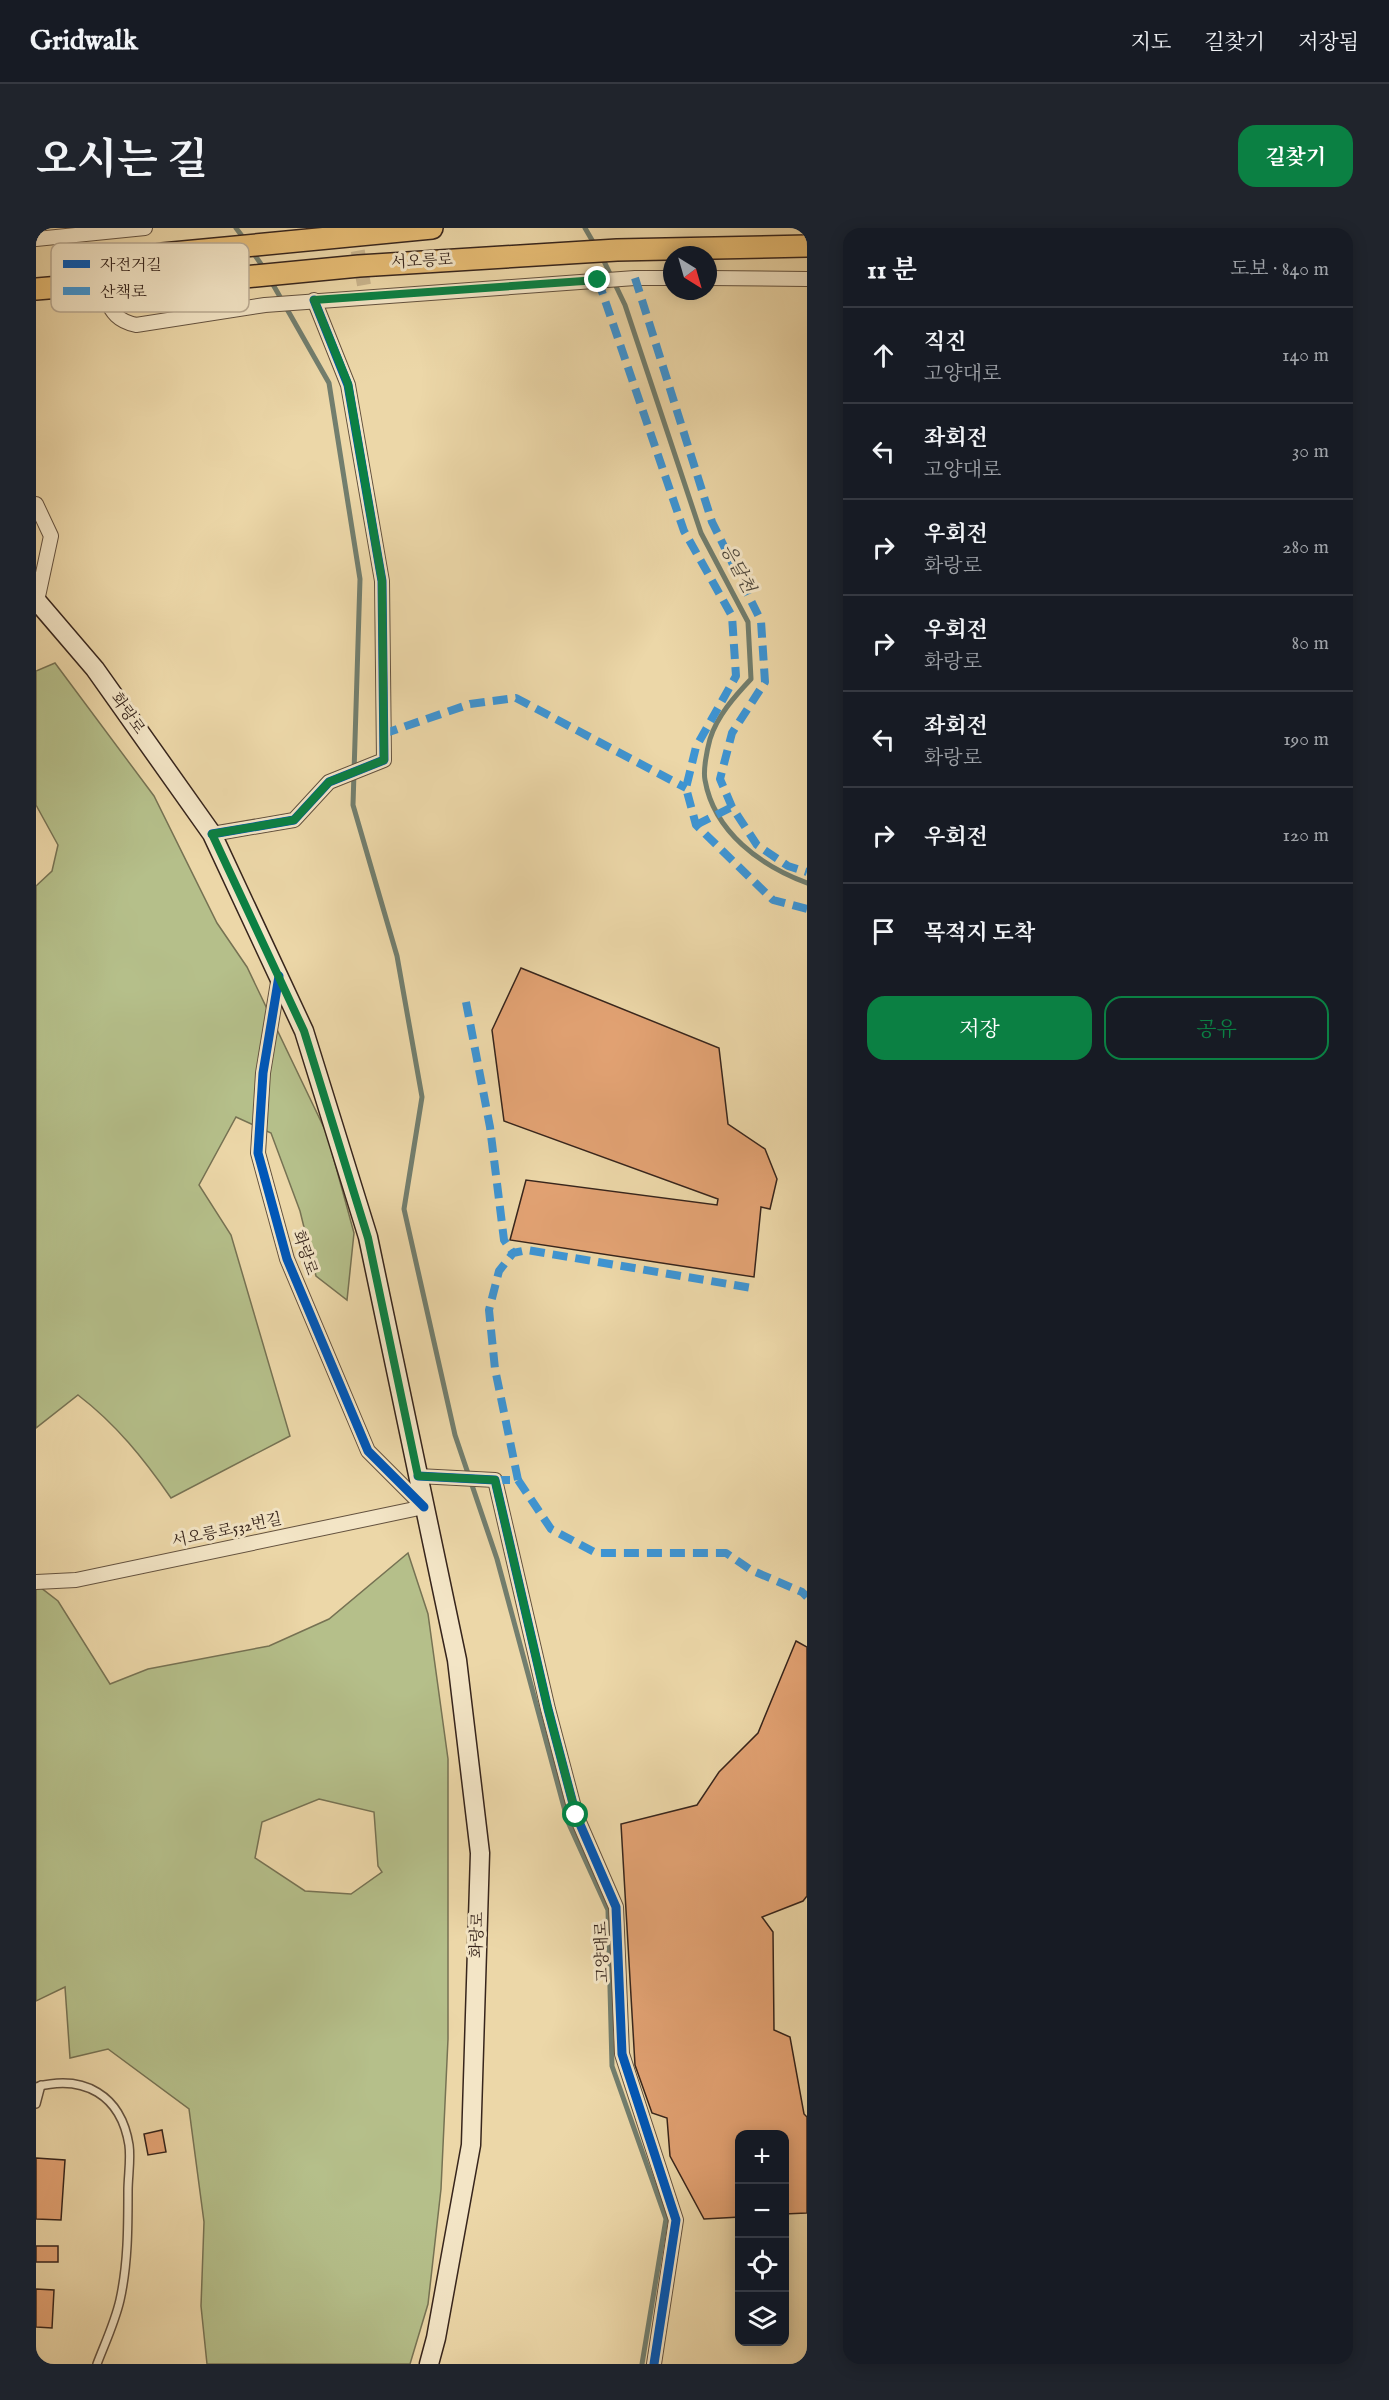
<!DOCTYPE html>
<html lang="ko">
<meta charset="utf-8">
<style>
:root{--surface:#171b24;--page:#20242c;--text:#f1f3f6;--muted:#9ea1a6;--line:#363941;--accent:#0b8043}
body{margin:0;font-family:"IM FELL English","Noto Serif KR",serif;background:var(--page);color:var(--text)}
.controls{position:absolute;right:18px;bottom:18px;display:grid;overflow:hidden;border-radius:12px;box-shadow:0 3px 15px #0003}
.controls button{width:54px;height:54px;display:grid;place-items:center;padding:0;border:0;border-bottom:2px solid var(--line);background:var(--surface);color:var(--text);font:30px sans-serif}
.compass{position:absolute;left:627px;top:18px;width:54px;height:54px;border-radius:50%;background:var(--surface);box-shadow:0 3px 15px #0003;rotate:143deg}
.stop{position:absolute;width:18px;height:18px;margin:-14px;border:4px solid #0b8043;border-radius:50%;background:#fff}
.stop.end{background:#0b8043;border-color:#fff;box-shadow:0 2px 6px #0008}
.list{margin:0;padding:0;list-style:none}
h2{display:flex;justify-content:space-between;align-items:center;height:78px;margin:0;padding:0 24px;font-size:26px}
h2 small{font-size:20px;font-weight:400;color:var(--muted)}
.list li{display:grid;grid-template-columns:39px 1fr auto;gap:18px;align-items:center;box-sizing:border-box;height:96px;padding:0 24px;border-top:2px solid var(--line)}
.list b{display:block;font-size:22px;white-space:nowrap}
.list p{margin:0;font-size:20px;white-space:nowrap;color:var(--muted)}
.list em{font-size:20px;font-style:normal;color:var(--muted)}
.actions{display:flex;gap:12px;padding:18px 24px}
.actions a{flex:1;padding:14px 0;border:2px solid var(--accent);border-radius:18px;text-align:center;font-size:21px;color:var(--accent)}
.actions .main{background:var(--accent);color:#fff}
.icon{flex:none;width:33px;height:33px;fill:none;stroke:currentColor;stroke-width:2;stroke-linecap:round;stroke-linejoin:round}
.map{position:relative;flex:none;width:771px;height:2136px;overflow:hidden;border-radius:18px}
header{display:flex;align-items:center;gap:36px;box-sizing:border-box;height:84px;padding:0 30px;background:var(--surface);border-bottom:2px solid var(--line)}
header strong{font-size:28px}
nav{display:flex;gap:33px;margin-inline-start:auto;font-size:21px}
.intro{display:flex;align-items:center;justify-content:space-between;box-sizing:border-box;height:144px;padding:0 36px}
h1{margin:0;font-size:42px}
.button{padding:15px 27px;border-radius:18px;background:var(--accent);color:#fff;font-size:21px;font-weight:700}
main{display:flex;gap:36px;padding:0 36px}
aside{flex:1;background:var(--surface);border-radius:18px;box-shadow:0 3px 15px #0003}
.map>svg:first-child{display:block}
</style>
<header>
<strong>Gridwalk</strong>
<nav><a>지도</a><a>길찾기</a><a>저장됨</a></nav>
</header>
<div class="intro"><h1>오시는 길</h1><a class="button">길찾기</a></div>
<main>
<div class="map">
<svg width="771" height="2136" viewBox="0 0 771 2136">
<rect width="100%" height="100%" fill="#ecd7a8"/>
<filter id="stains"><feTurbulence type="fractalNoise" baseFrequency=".00333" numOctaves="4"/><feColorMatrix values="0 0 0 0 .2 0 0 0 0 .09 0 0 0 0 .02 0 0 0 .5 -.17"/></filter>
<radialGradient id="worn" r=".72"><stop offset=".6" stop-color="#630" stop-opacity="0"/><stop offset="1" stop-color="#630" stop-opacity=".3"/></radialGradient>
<g fill="#b5bf8a" stroke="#767253" stroke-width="1.5" fill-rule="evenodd">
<path d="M19,435L118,568L181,695L211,739L291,906L318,1005L311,1072L280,1048L264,983L235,905L200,889L163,957L195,1007L254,1208L135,1270C108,1231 80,1196 42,1167L0,1200V658L16,643L22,617L0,577V443Z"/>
<path d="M372,1325L392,1386L412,1531V1811L405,1961L392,2076L374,2136H171L165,2078L168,1994L153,1881L72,1821L34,1830L29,1759L0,1773V1356L22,1373L74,1456L112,1441L233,1418L293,1391ZM283,1571L338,1584L342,1638L346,1644L315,1666L269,1663L219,1630L226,1594Z"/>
</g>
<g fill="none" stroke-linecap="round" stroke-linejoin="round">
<g stroke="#727e6e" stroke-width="5">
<path d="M200,0L209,12"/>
<path d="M549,0L560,19"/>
<path d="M216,23L229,42"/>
<path d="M565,27L589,77L665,305L712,394L715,451C699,468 681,488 674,511C671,522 667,542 669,552C678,604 725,638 771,655"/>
<path d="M235,53L293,155L324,351L317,577L361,728L386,869L368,981L419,1207L461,1331L532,1594L572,1682L576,1838L630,1991L606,2136"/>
</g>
</g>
<g fill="#e2a273" stroke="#37251c" stroke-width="1.5">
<path d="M485,740L683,820L692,896L729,921L741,951L734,981L725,979L718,1049L474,1012L490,952L681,977L682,971L468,893L456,802Z"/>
<path d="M760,1413L771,1419V1668L767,1673L726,1689L737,1704L738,1802L754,1809L768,1886L771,1889V1985L748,1986V1906H704V1989L668,1991L634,1928L631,1890L616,1885L599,1837L585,1596L661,1577L683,1544L722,1505Z"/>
<path d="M126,1902L130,1924L112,1927L108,1906Z"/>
<path d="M0,1930L29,1932L25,1992L0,1991Z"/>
<rect x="0" y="2018" width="22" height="16"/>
<path d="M0,2061L18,2062L16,2100L0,2099Z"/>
</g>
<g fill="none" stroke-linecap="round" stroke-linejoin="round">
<path stroke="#c8b38c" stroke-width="14" stroke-dasharray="14 7" stroke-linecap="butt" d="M318,2L328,57"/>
<defs>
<g id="service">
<path d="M0,1859C48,1846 85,1867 93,1917C95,1932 92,1948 92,1963C92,1999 92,2036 84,2072C79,2094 69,2115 61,2136"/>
<path d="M0,1876L5,1857"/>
</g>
<g id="minor">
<path d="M0,11L109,0"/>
<path d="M672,50L771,51"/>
<path d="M69,69C76,85 82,93 100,97L229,77L599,50H636"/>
<path d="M0,276L15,308L1,373"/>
<path d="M176,606L258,592L293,554L348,532L346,353L312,157L278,72"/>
<path d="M243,748L227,845L222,925L251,1031L332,1223L388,1279"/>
<path d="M382,1248L459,1252L512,1481L540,1587L580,1679L586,1826L640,1992L618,2136"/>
<path d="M0,1354L40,1352L388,1279"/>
</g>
<path id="secondary" d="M0,372L59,441L176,606L268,803L332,1009L421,1432L444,1625L435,1917L400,2110L393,2136"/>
<g id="primary">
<path d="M24,59L50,72L198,50L323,38L581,22L771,18"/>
<path d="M0,61L24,59L51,37L126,26L396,0"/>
</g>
</defs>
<use href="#service" stroke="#64523f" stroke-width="10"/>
<use href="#minor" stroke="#64523f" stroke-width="16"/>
<use href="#secondary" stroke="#37251c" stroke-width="21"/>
<use href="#primary" stroke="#37251c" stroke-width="24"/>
<use href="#service" stroke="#f3e5c6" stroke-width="7"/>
<use href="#minor" stroke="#f3e5c6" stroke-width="14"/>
<use href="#secondary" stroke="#f3e5c6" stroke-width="18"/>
<use href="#primary" stroke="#e6bc74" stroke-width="21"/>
<g stroke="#3e95d4" stroke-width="8" stroke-dasharray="15 8" stroke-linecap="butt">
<path d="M599,50L676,294L725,393L729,454L696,505L684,551L696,579L721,617L752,638L771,644"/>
<path d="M562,52L648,303L696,388L700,448L660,519L650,560L660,597L737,672L771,681"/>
<path d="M347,506L434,476L480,470L650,560"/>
<path d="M660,597L696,579"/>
<path d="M430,774L454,899L468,1012L477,1025"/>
<path d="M459,1252H482L515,1301L560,1325H690L715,1342L766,1364L771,1369"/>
<path d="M482,1252L459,1141L453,1082L463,1043L477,1025L491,1022L716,1060"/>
</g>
<defs>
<g id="cycleway">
<path d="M176,606L258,592L293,554L348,532L346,353L312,157L278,72"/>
<path d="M243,748L227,845L222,925L251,1031L332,1223L388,1279"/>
<path d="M382,1248L459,1252L512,1481L540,1587L580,1679L586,1826L640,1992L618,2136"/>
</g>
</defs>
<use href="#cycleway" stroke="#f3e5c6" stroke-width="13"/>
<use href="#cycleway" stroke="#0057b8" stroke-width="9"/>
</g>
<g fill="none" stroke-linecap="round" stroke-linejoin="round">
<path stroke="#0b8043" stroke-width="8" d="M540,1587L512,1481L459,1252L382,1248L332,1010L268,803L176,606L258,592L293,554L348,532L346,353L312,156L278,72L562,52"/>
</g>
<g text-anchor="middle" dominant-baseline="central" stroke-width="6" stroke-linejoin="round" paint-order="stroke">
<g font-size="16" fill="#37251c" stroke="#f3e5c6">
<text transform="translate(386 34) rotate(-3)">서오릉로</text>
<text transform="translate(91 486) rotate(55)">화랑로</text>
<text transform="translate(268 1025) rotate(71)">화랑로</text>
<text transform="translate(191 1303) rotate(-12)">서오릉로532번길</text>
<text transform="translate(442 1707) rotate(-88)">화랑로</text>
<text transform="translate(567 1724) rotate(-92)">고양대로</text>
</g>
<g font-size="18" font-style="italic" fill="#504a3e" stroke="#f3e5c6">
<text transform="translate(701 341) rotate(62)">응달천</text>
</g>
</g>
<rect x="15" y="15" width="198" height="69" rx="9" fill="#f3e5c6" stroke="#bbab93" stroke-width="1.5"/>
<rect x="27" y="32" width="27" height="8" fill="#0057b8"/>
<rect x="27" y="59" width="27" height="8" fill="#3e95d4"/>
<g font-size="16" fill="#37251c">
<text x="64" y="42">자전거길</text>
<text x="64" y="69">산책로</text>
</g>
<rect width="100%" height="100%" filter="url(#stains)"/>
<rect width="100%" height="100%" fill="url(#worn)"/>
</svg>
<div class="controls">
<button>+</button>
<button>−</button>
<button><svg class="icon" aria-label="locate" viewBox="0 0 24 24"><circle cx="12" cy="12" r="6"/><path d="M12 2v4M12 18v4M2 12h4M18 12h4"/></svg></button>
<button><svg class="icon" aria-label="layers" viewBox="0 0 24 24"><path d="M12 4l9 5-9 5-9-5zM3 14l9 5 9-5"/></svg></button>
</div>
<svg class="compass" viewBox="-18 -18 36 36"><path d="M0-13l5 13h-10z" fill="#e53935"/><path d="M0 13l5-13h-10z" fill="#9ea1a6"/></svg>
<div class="stop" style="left:540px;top:1587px"></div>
<div class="stop end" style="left:562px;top:52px"></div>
</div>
<aside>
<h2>11 분<small>도보 · 840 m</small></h2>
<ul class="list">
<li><svg class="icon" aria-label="ahead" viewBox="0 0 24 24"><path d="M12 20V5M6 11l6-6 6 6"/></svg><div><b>직진</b><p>고양대로</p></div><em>140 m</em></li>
<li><svg class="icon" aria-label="left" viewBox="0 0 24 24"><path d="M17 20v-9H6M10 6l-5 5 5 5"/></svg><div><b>좌회전</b><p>고양대로</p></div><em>30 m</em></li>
<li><svg class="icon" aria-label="right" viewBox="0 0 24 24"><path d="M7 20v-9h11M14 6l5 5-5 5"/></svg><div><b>우회전</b><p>화랑로</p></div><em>280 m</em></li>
<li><svg class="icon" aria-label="right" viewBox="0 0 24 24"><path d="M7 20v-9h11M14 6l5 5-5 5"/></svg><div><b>우회전</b><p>화랑로</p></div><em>80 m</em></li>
<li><svg class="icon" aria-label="left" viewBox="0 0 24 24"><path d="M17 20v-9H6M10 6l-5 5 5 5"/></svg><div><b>좌회전</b><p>화랑로</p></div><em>190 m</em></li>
<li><svg class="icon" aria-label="right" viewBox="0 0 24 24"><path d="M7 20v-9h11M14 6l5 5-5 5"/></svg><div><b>우회전</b></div><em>120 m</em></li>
<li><svg class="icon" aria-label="arrive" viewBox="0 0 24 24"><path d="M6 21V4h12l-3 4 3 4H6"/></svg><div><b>목적지 도착</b></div></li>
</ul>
<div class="actions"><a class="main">저장</a><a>공유</a></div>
</aside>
</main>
